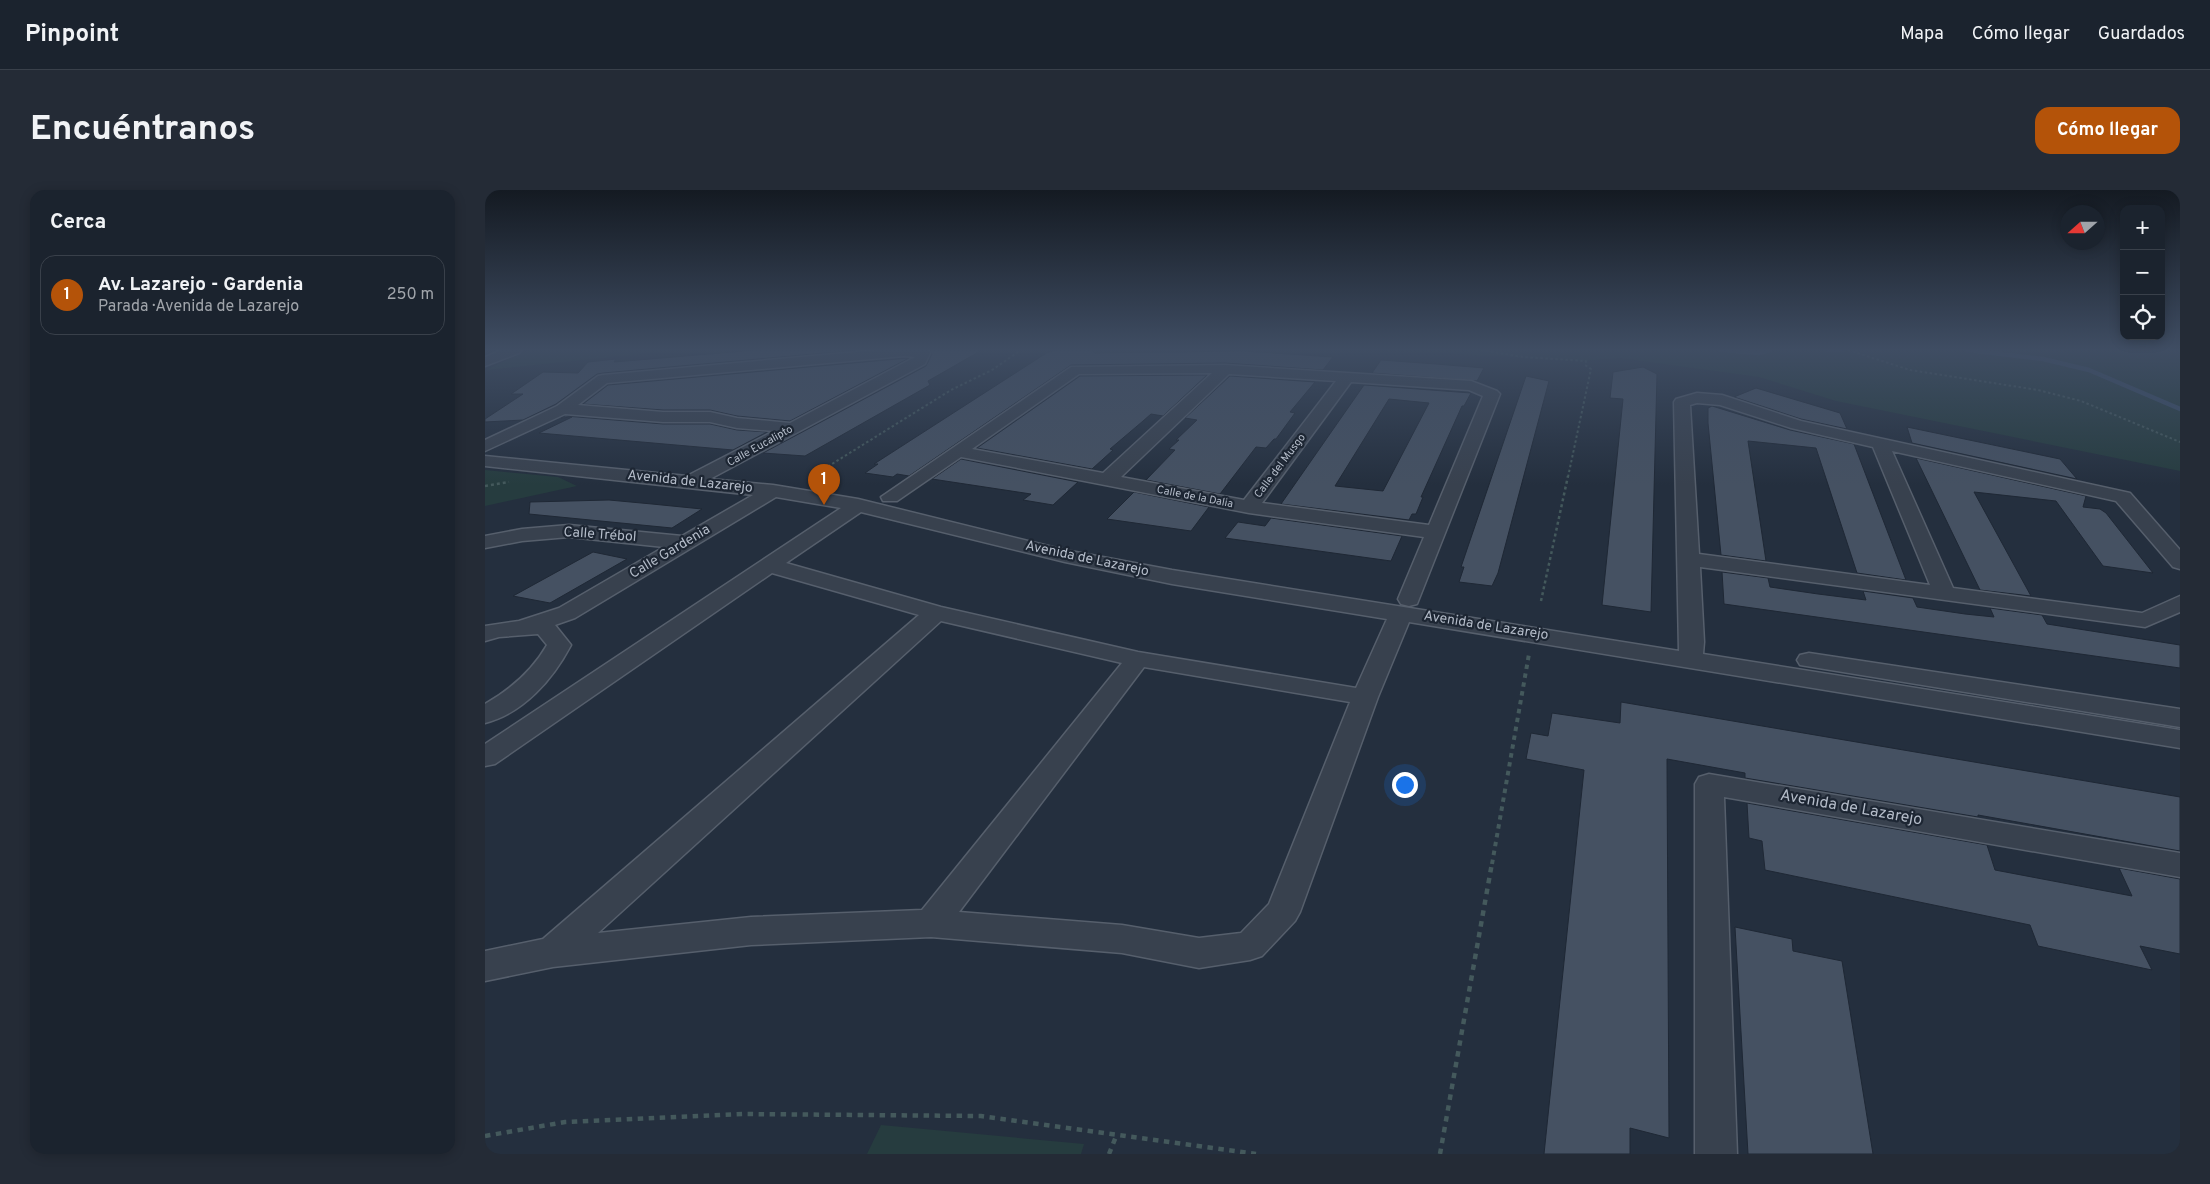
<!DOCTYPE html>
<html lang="es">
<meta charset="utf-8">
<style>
:root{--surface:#1b232e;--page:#242b36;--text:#f1f3f6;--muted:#a0a4aa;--line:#39404a;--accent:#b45309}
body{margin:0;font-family:Overpass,sans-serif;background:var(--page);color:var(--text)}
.controls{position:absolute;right:15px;top:15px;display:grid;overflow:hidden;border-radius:10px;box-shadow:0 2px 12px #0003}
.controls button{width:45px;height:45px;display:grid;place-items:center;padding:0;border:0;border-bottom:1px solid var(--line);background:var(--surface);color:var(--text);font:25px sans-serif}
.compass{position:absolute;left:1575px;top:15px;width:45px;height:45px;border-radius:50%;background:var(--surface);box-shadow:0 2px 12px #0003;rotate:249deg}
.you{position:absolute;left:919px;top:594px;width:18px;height:18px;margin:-12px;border:4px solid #fff;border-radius:50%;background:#1a73e8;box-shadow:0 0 0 8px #1a73e833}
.badge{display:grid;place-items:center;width:32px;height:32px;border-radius:50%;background:var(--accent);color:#fff;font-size:16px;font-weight:700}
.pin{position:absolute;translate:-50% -41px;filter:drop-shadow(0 1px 2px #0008)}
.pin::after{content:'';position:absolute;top:26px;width:18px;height:15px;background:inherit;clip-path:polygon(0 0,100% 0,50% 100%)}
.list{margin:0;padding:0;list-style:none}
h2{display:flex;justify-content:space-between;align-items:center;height:65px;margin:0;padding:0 20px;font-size:21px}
h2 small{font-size:16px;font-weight:400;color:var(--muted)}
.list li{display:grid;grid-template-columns:32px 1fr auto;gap:15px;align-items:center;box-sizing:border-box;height:80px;margin:0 10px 10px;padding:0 10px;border:1px solid var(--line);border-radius:15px}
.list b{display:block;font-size:19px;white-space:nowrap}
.list p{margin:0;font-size:16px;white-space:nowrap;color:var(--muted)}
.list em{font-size:16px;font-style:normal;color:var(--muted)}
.icon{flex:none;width:28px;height:28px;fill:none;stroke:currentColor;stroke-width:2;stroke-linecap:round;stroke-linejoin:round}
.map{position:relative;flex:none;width:1695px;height:964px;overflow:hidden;border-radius:15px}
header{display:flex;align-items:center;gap:30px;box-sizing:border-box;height:70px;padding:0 25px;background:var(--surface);border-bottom:1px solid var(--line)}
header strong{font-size:24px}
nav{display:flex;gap:28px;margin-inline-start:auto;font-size:18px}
.intro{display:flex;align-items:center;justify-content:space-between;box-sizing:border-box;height:120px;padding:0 30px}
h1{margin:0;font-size:35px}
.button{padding:12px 22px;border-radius:15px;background:var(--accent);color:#fff;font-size:18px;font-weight:700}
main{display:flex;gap:30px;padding:0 30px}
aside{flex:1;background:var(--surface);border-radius:15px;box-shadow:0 2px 12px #0003}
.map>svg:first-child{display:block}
</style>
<header>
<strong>Pinpoint</strong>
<nav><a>Mapa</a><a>Cómo llegar</a><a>Guardados</a></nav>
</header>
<div class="intro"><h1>Encuéntranos</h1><a class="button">Cómo llegar</a></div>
<main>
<aside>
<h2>Cerca<small></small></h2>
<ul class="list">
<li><span class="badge">1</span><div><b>Av. Lazarejo - Gardenia</b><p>Parada · Avenida de Lazarejo</p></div><em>250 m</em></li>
</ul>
</aside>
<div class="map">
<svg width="1695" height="964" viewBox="0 0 1695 964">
<rect width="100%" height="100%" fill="#242f3e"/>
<g fill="#263c3f">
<path d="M43,160H193L1,180Z"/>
<path d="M898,160H1695V281L1351,211L1274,187L1135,168L1098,171Z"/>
<path d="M0,280L73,287L92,296L0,316Z"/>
<path d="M396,935L599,954L596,964H382Z"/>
</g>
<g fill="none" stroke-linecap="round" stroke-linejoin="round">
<g stroke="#394c67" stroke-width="4.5">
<path d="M1236,160L1274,163L1285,160"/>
<path d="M1343,160H1357"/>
<path d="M1483,160L1558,169L1604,180L1695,219"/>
</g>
</g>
<g fill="#455162" stroke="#1f2835" fill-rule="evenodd">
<path d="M271,160H373L118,183L112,184L71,214L38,230L0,232V229L38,204H26L58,182L93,183L103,172L131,169L129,172Z"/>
<path d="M445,160H497L443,191L445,195L320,266L278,263L441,176L447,164Z"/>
<path d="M574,160H606L610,163L759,161L848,167L838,180L740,173L586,175L424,286L412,284L408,287L380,283L393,274H389L563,162Z"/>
<path d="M424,168L305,231L252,226L225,220H178L98,214L123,195Z"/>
<path d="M896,170L951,174L999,178L992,191L887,183Z"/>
<path d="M1158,177L1172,184L1166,422L1117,415L1138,209L1125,208L1128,182Z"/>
<path d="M722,185L678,226L666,224L658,231L625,259L628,260L607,279L492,258L595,186Z"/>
<path d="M745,186L830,192L805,222L810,223L791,249H789L781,258L771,257L735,304L661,290L690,260L684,259L694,250H691L712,230L700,228Z"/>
<path d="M1041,186L1064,191L1013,383L1007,396L974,392L979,377H976Z"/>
<path d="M879,195L986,203L979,216H977L936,307H938L931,324H927L924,330L796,314ZM904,209L944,213L898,301L850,296Z"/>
<path d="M1271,198L1355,223L1362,239L1316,229L1249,207Z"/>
<path d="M1227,216L1305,240L1369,254L1421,390L1372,383L1331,258L1263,251L1281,371L1236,365L1223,233V218Z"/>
<path d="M80,226L178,234H225L252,240L282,242L248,260L54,243L87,227L76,228Z"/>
<path d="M1422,237L1575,269L1592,289L1427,253Z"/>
<path d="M1431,268L1601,306L1598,317L1615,319L1621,323L1668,383L1618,376L1571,311L1489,302L1546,406L1495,400Z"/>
<path d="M476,269L593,292L568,315L538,310L546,304L447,289Z"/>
<path d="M649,302L724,317L706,341L622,329Z"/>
<path d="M124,310L167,314L217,319L187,338L44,324L45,312Z"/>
<path d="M786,328L917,346L906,371L740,348L753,332L780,336Z"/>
<path d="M108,362L142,369L65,413L28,406Z"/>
<path d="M1237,382L1283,388L1285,397L1333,404L1381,410L1378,401L1428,408L1432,417L1480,424L1509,427L1505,418L1557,425L1562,434L1695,455V478L1239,414Z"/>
<path d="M1136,512L1695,607V661L1493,625V627L1260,588V583L1182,569L1184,948L1145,938V964H1059L1099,580L1041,569L1046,543L1063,546L1067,523L1135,533Z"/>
<path d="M1262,613L1502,655L1510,680L1647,706L1634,678L1695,689V764L1655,756L1667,780L1553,756L1545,735L1280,680L1277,651L1264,648Z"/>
<path d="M1250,737L1307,749L1308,761L1357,771L1388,964H1263Z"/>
</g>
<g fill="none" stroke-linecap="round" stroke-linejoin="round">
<defs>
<g id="street">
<path d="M17,160H36L34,163L0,176V167Z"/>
<path d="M394,160H443L445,163L440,174L225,289L288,295L373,309L580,360L687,380L1194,461L1189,212L1191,209L1212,203L1237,205L1316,231L1645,303L1695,360V379L1688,377L1631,311L1407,261L1468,398L1657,423L1695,406V422L1660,437L1215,377L1219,452L1218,464L1695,540V558L924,432L893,507L815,722L810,731L777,766L765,770L714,778L637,763L446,747L266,755L68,777L0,791V761L58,749L434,425L287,383L10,574L0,576V554L356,318L291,307L90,428L70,435L86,455C68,489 39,523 0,533V514C26,499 47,481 62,455L53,444L14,447L0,451V436L34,431L74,418L179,357L84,347L37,351L0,358V346L37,339L84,335L197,346L268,305L0,276V266L202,286L289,241L252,238L225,232H178L80,224L0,261V250L72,216L113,186L118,185ZM419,166L430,167L305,233L252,228L225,222H178L93,215L122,193ZM1212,213L1235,215L1306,238L1388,257L1445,395L1214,364L1205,215ZM376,322L580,372L687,394L902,429L871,498L653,462L456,417L301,373ZM456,431L637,473L437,720L266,727L113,743ZM659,477L865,512L784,714L756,743L714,748L637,735L474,722Z"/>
<path d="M740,175L986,191L1012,201L1015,204L932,414L924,416L916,414L913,409L939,347L764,323L476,267L412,311H398L396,307L586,177ZM727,183L618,283L487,259L594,184ZM744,184L851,191L759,310L636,287ZM866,192L984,200L998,206L944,335L777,313Z"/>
<path d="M1324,463L1695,519V537L1315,475L1312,470L1315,465Z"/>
<path d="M1224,584L1695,663V687L1239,607L1252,964H1210V594L1214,587Z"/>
</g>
</defs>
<use href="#street" stroke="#565f6c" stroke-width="3"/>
<g stroke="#44595c" stroke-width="2" stroke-dasharray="2.5 2.5" stroke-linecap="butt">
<path d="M996,160L1038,167L1101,171L1100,175L1106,179L1083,287"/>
<path d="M1363,160L1425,180L1553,200L1596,211L1695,252"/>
<path d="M326,287L466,200L507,180L536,160"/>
</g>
<g stroke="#44595c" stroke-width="2.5" stroke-dasharray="3 3" stroke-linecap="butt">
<path d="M325,288L328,286"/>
<path d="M0,296L24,292"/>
<path d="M1056,411L1083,286"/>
</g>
<path stroke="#44595c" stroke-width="4" stroke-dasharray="4.5 4.5" stroke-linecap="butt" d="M1007,674L1044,464"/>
<g stroke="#44595c" stroke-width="4.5" stroke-dasharray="5.5 5.5" stroke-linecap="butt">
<path d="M0,946L80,932L258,924L496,926L771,964"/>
<path d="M624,964L632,944"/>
<path d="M955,964L1007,673"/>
</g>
<use href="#street" fill="#38414e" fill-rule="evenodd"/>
</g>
<linearGradient id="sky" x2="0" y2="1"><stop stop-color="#141a22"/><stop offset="0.54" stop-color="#3f4d63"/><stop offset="1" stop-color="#3f4d63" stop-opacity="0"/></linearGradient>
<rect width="1695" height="295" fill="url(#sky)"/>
<g text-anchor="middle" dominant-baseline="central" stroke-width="4.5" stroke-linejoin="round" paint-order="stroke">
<g font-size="11" fill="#b4bcc9" stroke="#1d2633">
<text transform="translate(275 256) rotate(-29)">Calle Eucalipto</text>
<text transform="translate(795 276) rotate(-53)">Calle del Musgo</text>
<text transform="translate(710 307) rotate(11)">Calle de la Dalia</text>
</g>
<g font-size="14" fill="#b4bcc9" stroke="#1d2633">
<text transform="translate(205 292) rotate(6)">Avenida de Lazarejo</text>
<text transform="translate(115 345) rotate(4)">Calle Trébol</text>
<text transform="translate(185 362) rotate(-31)">Calle Gardenia</text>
<text transform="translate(602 369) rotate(12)">Avenida de Lazarejo</text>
<text transform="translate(1001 436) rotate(9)">Avenida de Lazarejo</text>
</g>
<g font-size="16" fill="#b4bcc9" stroke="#1d2633">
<text transform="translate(1366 618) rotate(10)">Avenida de Lazarejo</text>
</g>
</g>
</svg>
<div class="controls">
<button>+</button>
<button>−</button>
<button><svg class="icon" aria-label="locate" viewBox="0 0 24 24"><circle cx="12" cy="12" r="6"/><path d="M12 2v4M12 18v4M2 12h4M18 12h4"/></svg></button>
</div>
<svg class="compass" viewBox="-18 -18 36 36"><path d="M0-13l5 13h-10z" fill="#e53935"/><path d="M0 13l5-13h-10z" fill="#a0a4aa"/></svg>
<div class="you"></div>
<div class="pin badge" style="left:339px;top:315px">1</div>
</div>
</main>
